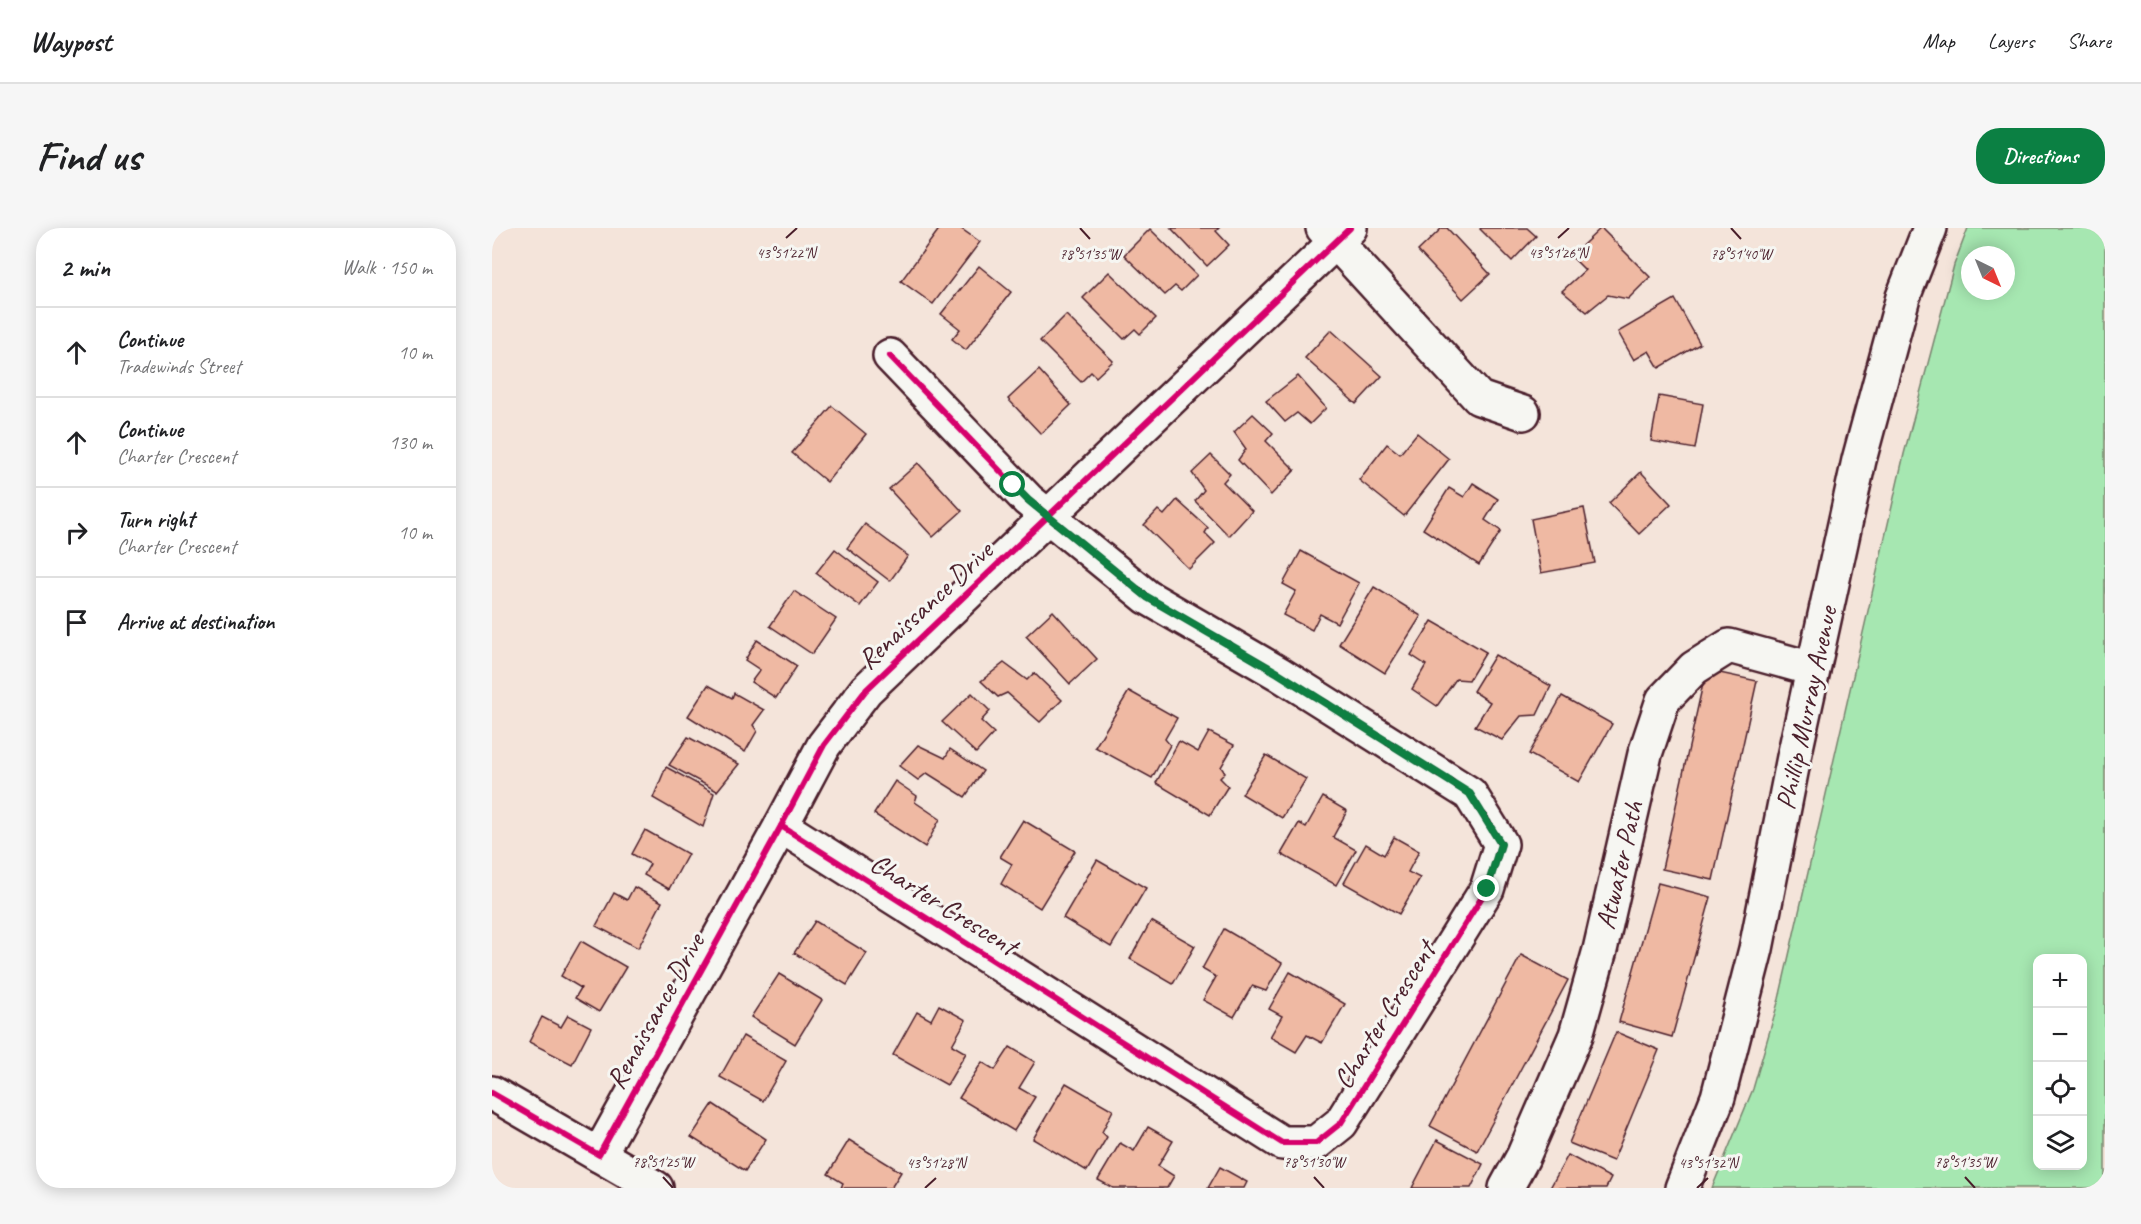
<!DOCTYPE html>
<meta charset="utf-8">
<style>
:root{--surface:#fff;--page:#f6f6f6;--text:#202124;--muted:#757577;--line:#e0e0e0;--accent:#0b8043}
body{margin:0;font-family:Caveat,sans-serif;background:var(--page);color:var(--text)}
.controls{position:absolute;right:18px;bottom:18px;display:grid;overflow:hidden;border-radius:12px;box-shadow:0 3px 15px #0003}
.controls button{width:54px;height:54px;display:grid;place-items:center;padding:0;border:0;border-bottom:2px solid var(--line);background:var(--surface);color:var(--text);font:30px sans-serif}
.compass{position:absolute;left:1469px;top:18px;width:54px;height:54px;border-radius:50%;background:var(--surface);box-shadow:0 3px 15px #0003;rotate:137deg}
.stop{position:absolute;width:18px;height:18px;margin:-14px;border:4px solid #0b8043;border-radius:50%;background:#fff}
.stop.end{background:#0b8043;border-color:#fff;box-shadow:0 2px 6px #0008}
.list{margin:0;padding:0;list-style:none}
h2{display:flex;justify-content:space-between;align-items:center;height:78px;margin:0;padding:0 24px;font-size:26px}
h2 small{font-size:20px;font-weight:400;color:var(--muted)}
.list li{display:grid;grid-template-columns:39px 1fr auto;gap:18px;align-items:center;box-sizing:border-box;height:90px;padding:0 24px;border-top:2px solid var(--line)}
.list b{display:block;font-size:22px;white-space:nowrap}
.list p{margin:0;font-size:20px;white-space:nowrap;color:var(--muted)}
.list em{font-size:20px;font-style:normal;color:var(--muted)}
.icon{flex:none;width:33px;height:33px;fill:none;stroke:currentColor;stroke-width:2;stroke-linecap:round;stroke-linejoin:round}
.map{position:relative;flex:none;width:1613px;height:960px;overflow:hidden;border-radius:24px}
header{display:flex;align-items:center;gap:36px;box-sizing:border-box;height:84px;padding:0 30px;background:var(--surface);border-bottom:2px solid var(--line)}
header strong{font-size:28px}
nav{display:flex;gap:33px;margin-inline-start:auto;font-size:21px}
.intro{display:flex;align-items:center;justify-content:space-between;box-sizing:border-box;height:144px;padding:0 36px}
h1{margin:0;font-size:42px}
.button{padding:15px 27px;border-radius:24px;background:var(--accent);color:#fff;font-size:21px;font-weight:700}
main{display:flex;gap:36px;padding:0 36px}
aside{flex:1;background:var(--surface);border-radius:24px;box-shadow:0 3px 15px #0003}
.map>svg:first-child{display:block}
</style>
<header>
<strong>Waypost</strong>
<nav><a>Map</a><a>Layers</a><a>Share</a></nav>
</header>
<div class="intro"><h1>Find us</h1><a class="button">Directions</a></div>
<main>
<aside>
<h2>2 min<small>Walk · 150 m</small></h2>
<ul class="list">
<li><svg class="icon" aria-label="ahead" viewBox="0 0 24 24"><path d="M12 20V5M6 11l6-6 6 6"/></svg><div><b>Continue</b><p>Tradewinds Street</p></div><em>10 m</em></li>
<li><svg class="icon" aria-label="ahead" viewBox="0 0 24 24"><path d="M12 20V5M6 11l6-6 6 6"/></svg><div><b>Continue</b><p>Charter Crescent</p></div><em>130 m</em></li>
<li><svg class="icon" aria-label="right" viewBox="0 0 24 24"><path d="M7 20v-9h11M14 6l5 5-5 5"/></svg><div><b>Turn right</b><p>Charter Crescent</p></div><em>10 m</em></li>
<li><svg class="icon" aria-label="arrive" viewBox="0 0 24 24"><path d="M6 21V4h12l-3 4 3 4H6"/></svg><div><b>Arrive at destination</b></div></li>
</ul>
</aside>
<div class="map">
<svg width="1613" height="960" viewBox="0 0 1613 960">
<rect width="100%" height="100%" fill="#f4e4da"/>
<filter id="ink" filterUnits="userSpaceOnUse"><feTurbulence type="fractalNoise" baseFrequency=".0167" numOctaves="2"/><feDisplacementMap in="SourceGraphic" scale="12" xChannelSelector="R" yChannelSelector="G"/><feConvolveMatrix kernelMatrix="1 2 1 2 8 2 1 2 1" color-interpolation-filters="sRGB"/></filter>
<g filter="url(#ink)">
<path fill="#a6e7b1" stroke="#78836e" stroke-width="1.5" fill-rule="evenodd" d="M1476,0H1613V960H1220L1261,861L1287,771L1412,226L1462,37ZM1478,27H1514V63H1478ZM1590,730V938H1546V730Z"/>
<g fill="#efb9a3" stroke="#4a1f2b" stroke-width="1.5">
<path d="M448,0H468L488,14L441,76L409,53Z"/>
<path d="M679,0H727L724,3L737,17L715,38Z"/>
<path d="M950,0H955L998,46L971,71L926,23Z"/>
<path d="M989,0H1035L1044,8L1020,33L988,1Z"/>
<path d="M1109,0L1158,49L1136,71L1116,67L1095,84L1070,63L1093,42L1079,28Z"/>
<path d="M658,1L705,47L689,63L683,58L673,67L632,27Z"/>
<path d="M487,38L519,64L474,122L460,111L468,101L449,86Z"/>
<path d="M617,44L664,90L648,106L643,101L632,111L591,70Z"/>
<path d="M1183,71L1208,116L1167,140L1157,123L1142,132L1126,104Z"/>
<path d="M574,87L621,133L604,149L599,144L589,154L548,113Z"/>
<path d="M839,102L890,148L864,176L813,130Z"/>
<path d="M547,142L579,177L549,206L516,171Z"/>
<path d="M806,148L834,180L818,196L805,185L793,194L774,173Z"/>
<path d="M1167,168L1211,176L1203,221L1159,213Z"/>
<path d="M340,178L374,206L335,254L300,225Z"/>
<path d="M761,186L781,205L774,213L803,242L779,267L746,232L754,221L742,204Z"/>
<path d="M925,205L957,231L912,288L867,252L895,216L908,226Z"/>
<path d="M719,227L738,246L731,254L760,283L737,308L703,273L712,262L700,245Z"/>
<path d="M426,235L470,283L441,309L397,261Z"/>
<path d="M1149,244L1179,276L1147,306L1117,275Z"/>
<path d="M981,255L1006,271L993,292L1009,303L987,337L931,301L957,260L972,269Z"/>
<path d="M685,272L716,300L713,305L723,315L697,341L652,297L666,282L672,287Z"/>
<path d="M1092,280L1103,335L1049,345L1039,291Z"/>
<path d="M373,296L416,328L398,353L355,320Z"/>
<path d="M343,321L386,354L368,378L324,345Z"/>
<path d="M809,323L867,355L845,395L828,386L820,402L791,387L804,363L791,356Z"/>
<path d="M882,359L929,388L893,445L847,416Z"/>
<path d="M302,363L344,391L320,426L278,398Z"/>
<path d="M561,383L605,431L578,456L534,408Z"/>
<path d="M940,393L994,424L977,452L964,451L945,478L920,461L934,437L919,427Z"/>
<path d="M265,412L305,438L284,470L259,454L268,442L253,432Z"/>
<path d="M1003,427L1059,458L1045,487L1029,488L1010,512L983,498L998,474L981,463Z"/>
<path d="M512,435L535,452L542,445L570,472L548,494L515,465L506,469L489,453Z"/>
<path d="M1214,442L1265,453L1221,652L1170,641Z"/>
<path d="M216,457L240,470L242,465L272,482L261,497L265,503L253,524L196,488Z"/>
<path d="M637,463L685,490L673,511L678,517L660,550L603,519Z"/>
<path d="M480,465L498,483L489,493L502,505L484,525L450,494Z"/>
<path d="M1070,468L1120,496L1087,554L1037,526Z"/>
<path d="M717,504L742,517L729,539L733,545L728,550L736,558L718,587L664,555L687,513L706,524Z"/>
<path d="M196,509L247,536L225,563L177,537Z"/>
<path d="M426,517L453,530L458,521L491,543L473,569L435,545L426,552L407,538Z"/>
<path d="M774,527L814,551L790,590L750,566Z"/>
<path d="M174,539L222,565L211,599L161,570Z"/>
<path d="M403,553L425,568L423,574L448,591L433,619L382,586Z"/>
<path d="M831,569L855,583L841,609L864,622L844,657L789,626L807,595L814,599Z"/>
<path d="M531,592L583,623L548,680L509,656L520,636L508,629Z"/>
<path d="M153,602L196,626L177,661L152,647L158,636L140,626Z"/>
<path d="M902,609L927,623L916,644L928,650L907,686L852,655L874,616L892,627Z"/>
<path d="M605,632L654,660L619,719L571,690Z"/>
<path d="M1166,655L1219,669L1180,809L1127,794Z"/>
<path d="M142,659L170,674L146,720L104,698L122,665L135,672Z"/>
<path d="M323,693L375,725L355,757L302,725Z"/>
<path d="M659,693L703,718L681,756L638,731Z"/>
<path d="M732,701L790,735L774,763L760,758L742,789L711,772L724,749L710,741Z"/>
<path d="M89,713L134,739L107,784L83,770L89,760L69,748Z"/>
<path d="M1029,727L1076,752L985,923L938,898Z"/>
<path d="M798,744L853,776L830,815L815,807L804,824L778,809L790,788L777,781Z"/>
<path d="M287,746L330,772L303,816L259,789Z"/>
<path d="M447,777L474,792L460,817L474,825L455,857L401,827L425,784L439,792Z"/>
<path d="M76,787L99,799L80,836L37,814L50,789L69,799Z"/>
<path d="M1124,804L1167,822L1121,933L1077,915Z"/>
<path d="M251,808L294,833L271,873L228,849Z"/>
<path d="M518,819L543,834L527,860L543,869L522,903L467,870L490,834L503,842Z"/>
<path d="M574,855L621,882L610,904L615,909L595,943L541,911Z"/>
<path d="M221,876L274,911L253,943L199,909Z"/>
<path d="M656,899L681,913L666,938L682,948L675,960H621L606,952L628,915L642,923Z"/>
<path d="M357,912L409,944L399,960H349L351,955L336,946Z"/>
<path d="M945,912L991,936L979,960H920Z"/>
<path d="M1076,927L1119,950L1114,960H1058Z"/>
<path d="M728,939L755,954L752,960H716Z"/>
</g>
<g fill="none" stroke-linecap="round" stroke-linejoin="round">
<defs>
<g id="minor">
<path d="M831,0L987,170L1031,185"/>
<path d="M289,598L790,915H824L849,895L995,661L1009,616L978,566L786,445L655,369L536,272L398,128"/>
<path d="M107,927L289,598L332,517L374,462L858,0"/>
<path d="M1014,960L1031,929L1084,807L1108,722L1153,526L1171,472L1202,440L1237,418L1321,441"/>
</g>
<path id="tertiary" d="M0,865L164,960"/>
<path id="secondary" d="M1190,960L1226,869L1264,721L1302,529L1367,232L1411,69L1438,0"/>
</defs>
<use href="#minor" stroke="#4a1f2b" stroke-width="38"/>
<use href="#tertiary" stroke="#4a1f2b" stroke-width="38"/>
<use href="#secondary" stroke="#4a1f2b" stroke-width="38"/>
<use href="#minor" stroke="#f6f6f2" stroke-width="33"/>
<use href="#tertiary" stroke="#f6f6f2" stroke-width="33"/>
<use href="#secondary" stroke="#f6f6f2" stroke-width="33"/>
<defs>
<g id="cycleway">
<path d="M289,598L790,915H824L849,895L995,661L1009,616L978,566L786,445L655,369L536,272L398,128"/>
<path d="M0,865L107,927L289,598L332,517L374,462L858,0"/>
</g>
</defs>
<use href="#cycleway" stroke="#f6f6f2" stroke-width="10"/>
<use href="#cycleway" stroke="#d6006c" stroke-width="6"/>
</g>
</g>
<g fill="none" stroke-linecap="round" stroke-linejoin="round" filter="url(#ink)">
<path stroke="#0b8043" stroke-width="8" d="M521,257L536,272L655,369L786,445L978,566L1009,616L995,661"/>
</g>
<path fill="none" stroke="#4a1f2b" stroke-width="2" d="M588,0L598,11M1239,0L1249,11M294,10L305,0M1066,10L1077,0M171,949L181,960M822,949L832,960M1473,949L1483,960M433,960L444,950M1205,960L1216,950"/>
<g text-anchor="middle" dominant-baseline="central" stroke-width="6" stroke-linejoin="round" paint-order="stroke">
<g font-size="28" fill="#4a1f2b" stroke="#f6f6f2">
<text transform="translate(433 377) rotate(-43)">Renaissance Drive</text>
<text transform="translate(1314 480) rotate(-78)">Phillip Murray Avenue</text>
<text transform="translate(1127 637) rotate(-77)">Atwater Path</text>
<text transform="translate(452 676) rotate(32)">Charter Crescent</text>
<text transform="translate(163 783) rotate(-61)">Renaissance Drive</text>
<text transform="translate(892 787) rotate(-58)">Charter Crescent</text>
</g>
</g>
<g font-size="15" text-anchor="middle" fill="#4a1f2b" stroke="#f6f6f2" stroke-width="6" stroke-linejoin="round" paint-order="stroke">
<text x="294" y="30">43°51'22"N</text>
<text x="1066" y="30">43°51'26"N</text>
<text x="598" y="31">78°51'35"W</text>
<text x="1249" y="31">78°51'40"W</text>
<text x="171" y="939">78°51'25"W</text>
<text x="822" y="939">78°51'30"W</text>
<text x="1473" y="939">78°51'35"W</text>
<text x="444" y="940">43°51'28"N</text>
<text x="1216" y="940">43°51'32"N</text>
</g>
</svg>
<div class="controls">
<button>+</button>
<button>−</button>
<button><svg class="icon" aria-label="locate" viewBox="0 0 24 24"><circle cx="12" cy="12" r="6"/><path d="M12 2v4M12 18v4M2 12h4M18 12h4"/></svg></button>
<button><svg class="icon" aria-label="layers" viewBox="0 0 24 24"><path d="M12 4l9 5-9 5-9-5zM3 14l9 5 9-5"/></svg></button>
</div>
<svg class="compass" viewBox="-18 -18 36 36"><path d="M0-13l5 13h-10z" fill="#e53935"/><path d="M0 13l5-13h-10z" fill="#757577"/></svg>
<div class="stop" style="left:521px;top:257px"></div>
<div class="stop end" style="left:995px;top:661px"></div>
</div>
</main>
